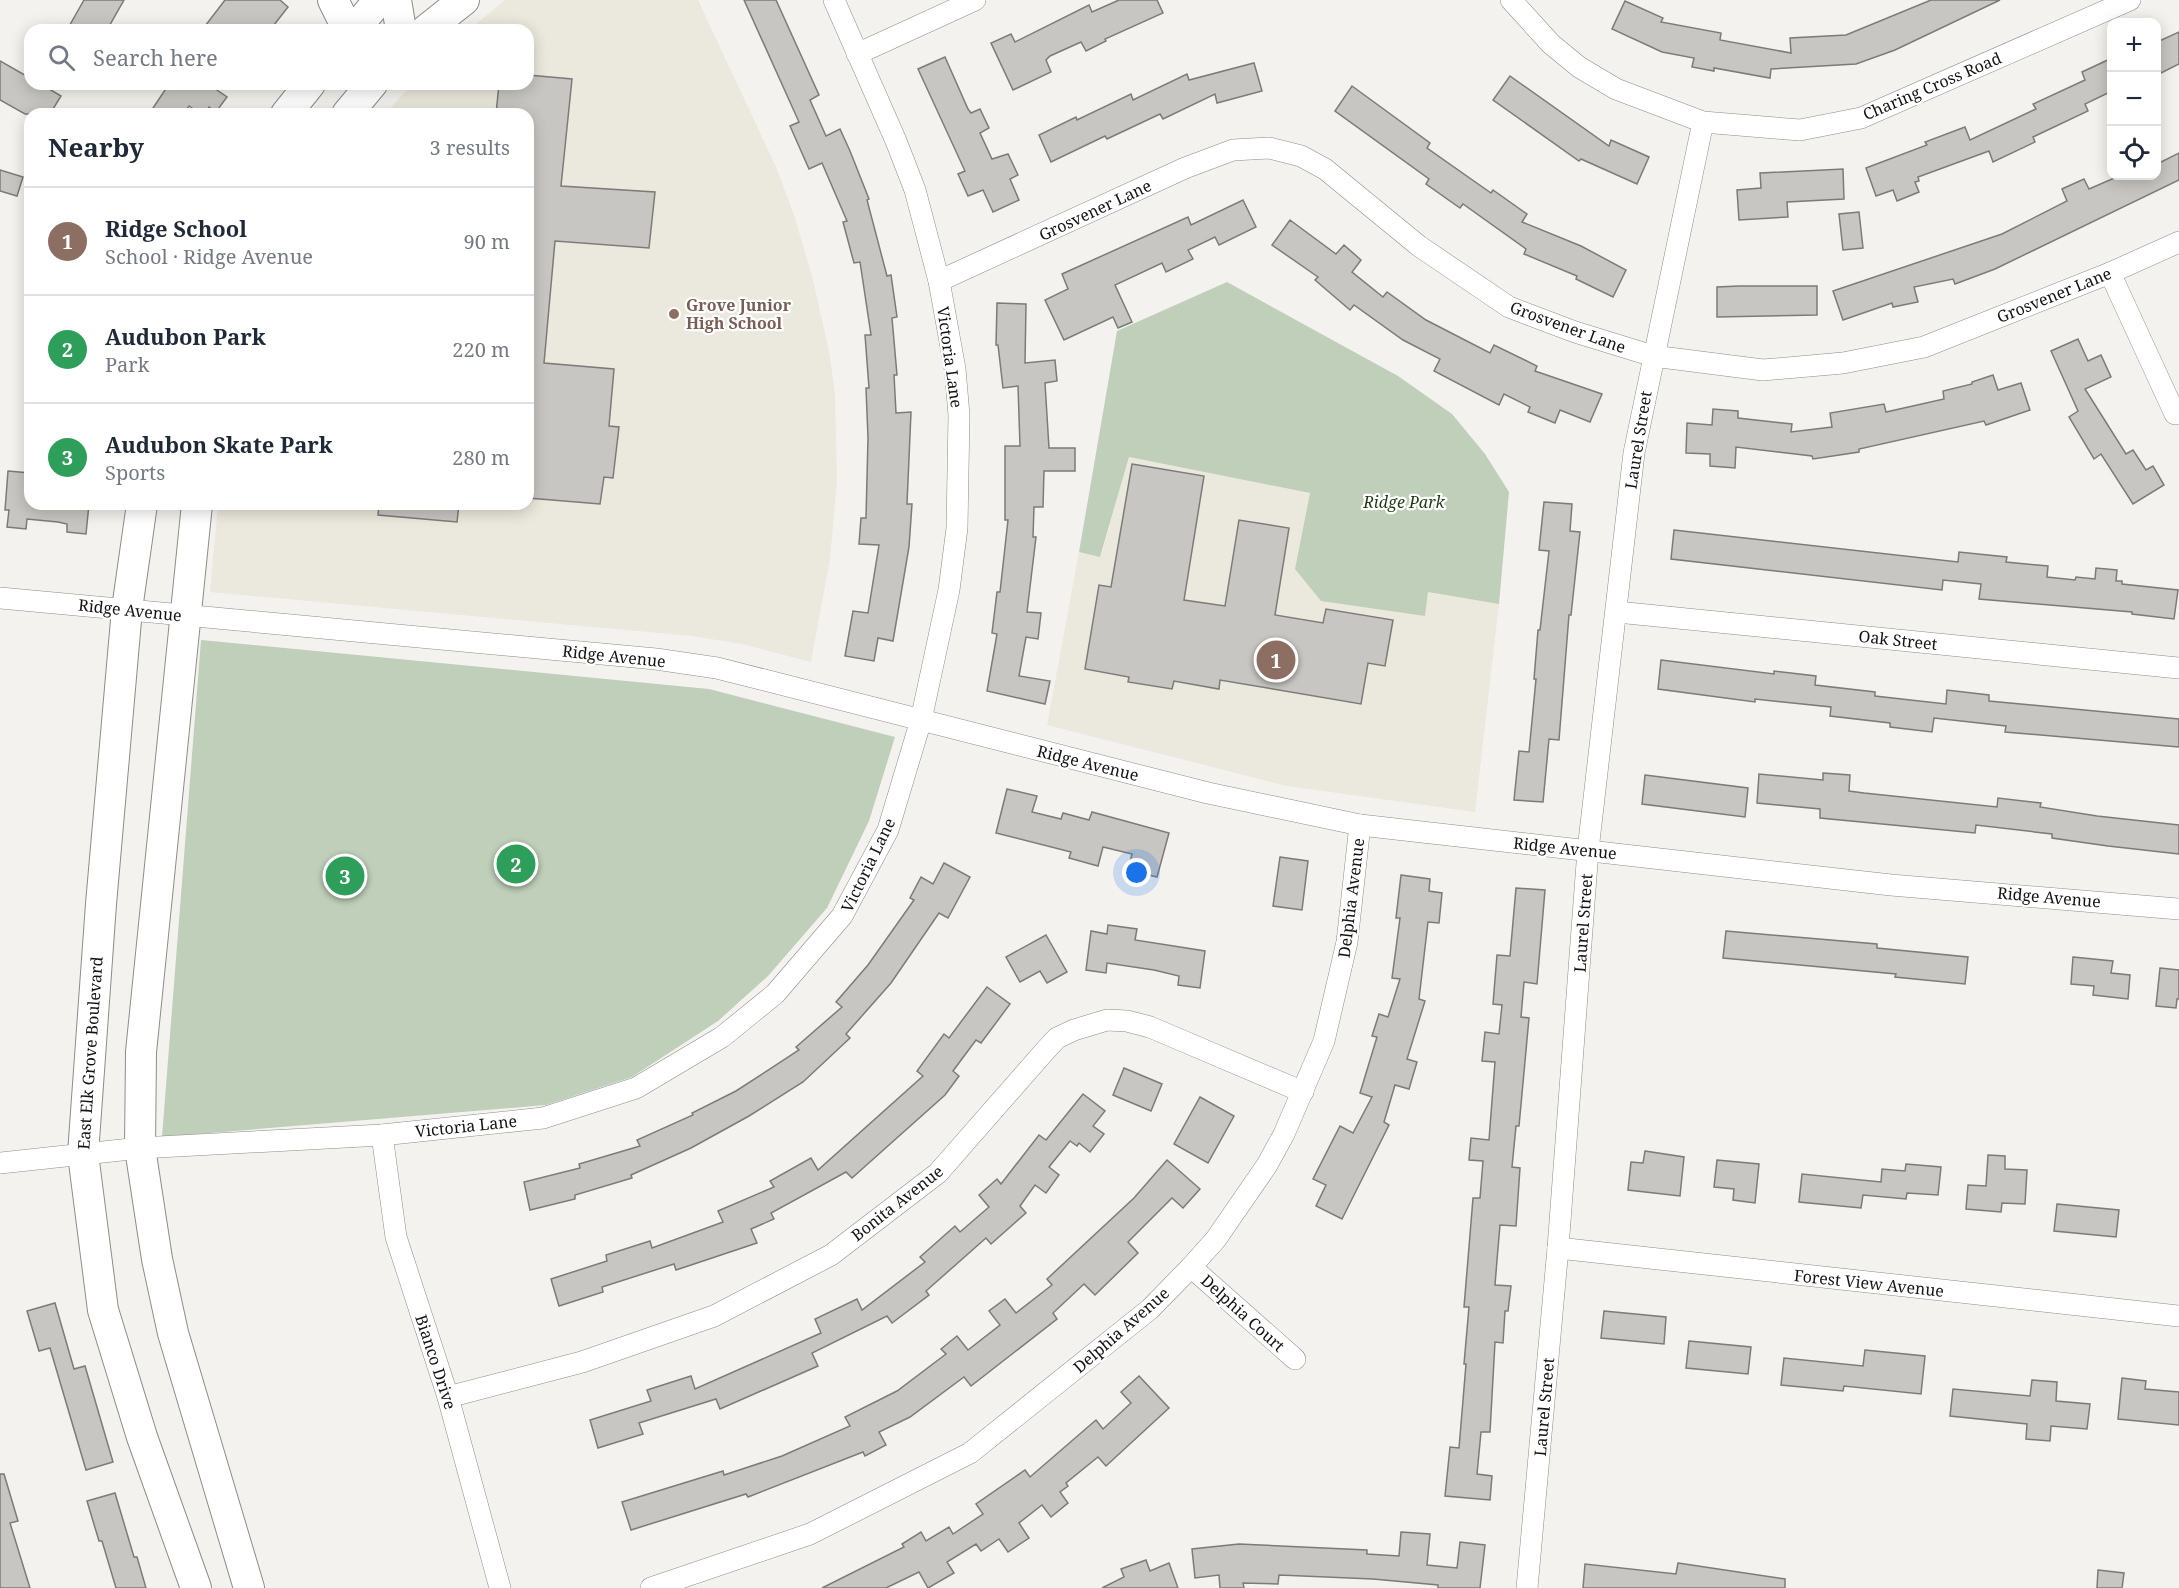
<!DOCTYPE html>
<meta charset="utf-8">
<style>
:root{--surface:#fff;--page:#f6f6f7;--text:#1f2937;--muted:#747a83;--line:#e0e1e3;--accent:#0b8043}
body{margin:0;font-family:"Noto Serif",serif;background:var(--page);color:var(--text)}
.controls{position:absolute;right:18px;top:18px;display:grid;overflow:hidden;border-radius:12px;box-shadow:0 3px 15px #0003}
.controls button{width:54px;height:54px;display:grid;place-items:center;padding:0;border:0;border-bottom:2px solid var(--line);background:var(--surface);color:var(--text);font:30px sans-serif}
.you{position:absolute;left:1137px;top:873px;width:21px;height:21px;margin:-15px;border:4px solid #fff;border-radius:50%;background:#1a73e8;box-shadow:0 0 0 9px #1a73e833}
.badge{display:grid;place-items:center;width:39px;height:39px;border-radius:50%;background:var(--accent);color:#fff;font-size:20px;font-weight:700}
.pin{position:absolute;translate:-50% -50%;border:3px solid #fff;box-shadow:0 2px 6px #0006}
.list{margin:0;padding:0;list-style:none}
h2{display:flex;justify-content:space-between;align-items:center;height:78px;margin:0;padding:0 24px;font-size:26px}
h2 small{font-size:20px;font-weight:400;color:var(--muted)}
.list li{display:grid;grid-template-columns:39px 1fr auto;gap:18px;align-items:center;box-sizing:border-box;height:108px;padding:0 24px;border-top:2px solid var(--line)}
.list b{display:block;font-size:22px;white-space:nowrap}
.list p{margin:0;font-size:20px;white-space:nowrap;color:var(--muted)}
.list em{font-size:20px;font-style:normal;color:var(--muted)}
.icon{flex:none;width:33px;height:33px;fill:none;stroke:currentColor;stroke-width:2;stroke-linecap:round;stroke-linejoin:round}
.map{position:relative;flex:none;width:2179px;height:1588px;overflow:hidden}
.search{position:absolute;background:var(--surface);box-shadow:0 3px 15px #0003;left:24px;top:24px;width:510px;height:66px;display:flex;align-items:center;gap:15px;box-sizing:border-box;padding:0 21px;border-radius:18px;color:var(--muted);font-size:22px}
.panel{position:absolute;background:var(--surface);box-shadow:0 3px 15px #0003;left:24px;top:108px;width:510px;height:402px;border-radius:18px}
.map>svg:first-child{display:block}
</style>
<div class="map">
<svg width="2179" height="1588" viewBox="0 0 2179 1588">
<rect width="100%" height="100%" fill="#f4f2ef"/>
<g fill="#ebe8dd">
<path d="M505,0H698L776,167L794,215L812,276L829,351L835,394L837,480L830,559L811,662L742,644L692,636L210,592L218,504H528V114H385L412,84H528V30H469Z"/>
<path d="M1129,457L1310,493L1295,569L1425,616L1428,592L1499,604L1475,812L1287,786L1047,725L1079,552L1101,556Z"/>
</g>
<g fill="#bfcfb9">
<path d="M1227,282L1398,376L1452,414L1485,454L1509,492L1499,604L1428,592L1425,616L1321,601L1295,569L1310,493L1129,457L1100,557L1079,552L1117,331Z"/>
<path d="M201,640L709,689L895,737L869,821L827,908L768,976L718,1021L632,1077L546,1105L162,1137Z"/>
</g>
<g fill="#c7c6c2" stroke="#7c7b78" stroke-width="1.5">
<path d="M84,0H124L107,30H67Z"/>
<path d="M225,0H280L288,7L270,30H202Z"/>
<path d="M744,0H776L819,95L810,100L826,136L840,129L850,151L869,199L867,200L887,276L891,275L897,317L892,318L897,375H894L896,413L911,412L907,504H912L909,547L893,641L878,638L874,661L845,656L853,611L868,613L879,545L859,544L861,518H866L868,438L866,388H869L865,335H871L860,262L854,263L843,222L847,221L822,163L809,169L790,126L799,122Z"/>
<path d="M1119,0H1157L1163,13L1105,39L1106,41L1086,51L1081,42L1050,56L1046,60L1051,72L1013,90L991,43L1011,34L1015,42L1089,5L1092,12Z"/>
<path d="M1931,0H2000L1895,50L1856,64L1771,69L1770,78L1714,68V71L1692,67L1694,58L1662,52L1612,29L1625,1L1663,18L1661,22L1721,33L1720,40L1791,53L1790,38L1846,35Z"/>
<path d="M2179,32V64L2157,75V42Z"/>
<path d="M945,57L968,109L971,113L980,109L989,128L980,133L992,159L1008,154L1018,175L1010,179L1019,200L993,212L983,190L968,196L958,174L965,171L918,69Z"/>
<path d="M2112,58V91L2085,104L2088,111L2033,137L2035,142L1993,162L1989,151L1918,177L1919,181L1915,182L1919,192L1897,201L1893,190L1876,196L1866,168L1927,145L1925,142L1965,127L1970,140L2036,109L2033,104L2085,80L2082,72Z"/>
<path d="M0,61L30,78V84H41L61,96L50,114H25L0,100Z"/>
<path d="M1254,63L1262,91L1217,103L1215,94L1163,119L1160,114L1107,139L1105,136L1051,162L1039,135L1076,117L1077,120L1131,94L1133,100L1187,74L1189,80Z"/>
<path d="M528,75L572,79L561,186L655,192L649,248L555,241L544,363L614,369L609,426L619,427L613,478L604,477L600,504L528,498V114H496L499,84H528Z"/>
<path d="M1510,76L1609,146L1611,140L1649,157L1637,184L1581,159L1579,161L1493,100Z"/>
<path d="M169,84H208L227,97L216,112L209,107L205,114H201L189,106L184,114H149Z"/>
<path d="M1352,86L1430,143L1427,148L1491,193L1493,190L1527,214L1522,222L1581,246L1626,270L1613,297L1576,279L1577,276L1524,254L1526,249L1463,204L1460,208L1426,184L1429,179L1335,111Z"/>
<path d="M2179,153V180L1995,269L1955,284L1953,279L1914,287L1918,302L1893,307L1892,303L1843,320L1833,291L2002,234L2067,201L2062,189L2084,179L2089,189L2119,176H2157V164Z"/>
<path d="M1843,169L1844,199L1787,202L1788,217L1739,220L1737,190L1761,188L1760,173Z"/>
<path d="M0,170L23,177L17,196L0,191Z"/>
<path d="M1243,200L1256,227L1219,245L1215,237L1188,250L1193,259L1166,272L1162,263L1115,285L1132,322L1118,328L1113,317L1064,340L1045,300L1068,289L1062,274L1188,217L1191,225Z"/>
<path d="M1859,212L1863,248L1843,250L1839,214Z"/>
<path d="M1290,220L1336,254L1344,245L1361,260L1352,272L1383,297L1387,292L1426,320L1490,353L1494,345L1537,366L1535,371L1602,394L1590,422L1560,410L1555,423L1528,412L1530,407L1504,394L1499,405L1434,371L1440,359L1403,340L1354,305L1350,310L1315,280L1318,277L1272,245Z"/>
<path d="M1739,286H1817V315L1717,317V287Z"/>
<path d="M997,303L1026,304L1025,363L1055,360L1057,381L1045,383L1049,448H1075V471H1044L1043,507H1034L1033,537H1036L1027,612L1041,613L1038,639L1026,637L1019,676L1050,681L1045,704L987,691L997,634L992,633L997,592H1000L1008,520H1005V446H1020L1018,386L1003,388L998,345H996Z"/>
<path d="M2078,339L2088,361L2101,355L2111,377L2085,389L2126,454L2133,450L2146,470L2153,466L2164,485L2133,504L2101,454L2094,459L2069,417L2078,411L2051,351Z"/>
<path d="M1993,375L1998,390L2021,383L2030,410L1986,425L1984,421L1859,449V452L1813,459L1812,456L1736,447L1735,468L1710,466V454L1686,453L1687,423L1712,425L1713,409L1738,411V418L1792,424L1791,432L1832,427L1830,413L1884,404L1886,412L1944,399L1943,391L1972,384V382Z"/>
<path d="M1132,464L1204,476L1184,600L1225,606L1239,520L1289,528L1275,615L1323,623L1326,609L1393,620L1385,666L1368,663L1361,704L1220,680L1219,689L1174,681L1172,689L1128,682L1129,677L1085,669L1099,585L1111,587Z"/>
<path d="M8,471L30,473V504H89L86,534L67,532V524L58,522L27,519L26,529L7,527L9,510H5Z"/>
<path d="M1544,502L1572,504L1570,531L1580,532L1571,615H1569L1559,740L1549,739L1543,802L1514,800L1519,751L1529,752L1536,679H1534L1538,630H1540L1549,551L1539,550Z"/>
<path d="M379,504H459L457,522L378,515Z"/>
<path d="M1674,530L1958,562L1959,552L2007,557L2006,562L2048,566L2047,577L2075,580L2076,577L2095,579L2096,568L2117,570L2116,581H2122V584L2178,590L2174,619L2132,614V612L1979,599L1981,584L1943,580L1942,590L1671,559Z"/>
<path d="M1661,660L1774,674V671L1816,676L1815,685L1875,692V696L1946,704L1947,690L1989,695V701L2179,719V747L2005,732L2006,726L1934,718L1932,732L1890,727V723L1830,716L1831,707L1755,699V702L1658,689Z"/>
<path d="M1823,773L1850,775L1849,791L1864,793L1997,807L1998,798L2041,803L2040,807L2097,816L2179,825V854L2108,846L2052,838V834L1976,825L1975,833L1820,818V809L1757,803L1759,774L1823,780Z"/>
<path d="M1645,775L1748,788L1745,817L1642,804Z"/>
<path d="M1007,789L1037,796L1032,812L1061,819L1063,813L1089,820L1092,812L1169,833L1157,877L1128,870L1132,854L1103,847L1098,866L1069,858L1071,852L996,833Z"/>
<path d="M1280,857L1308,861L1302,910L1273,906Z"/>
<path d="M944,863L970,877L948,918L939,913L891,983L846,1034L850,1038L803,1082L749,1116L691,1148L631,1175L632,1178L575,1195V1199L530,1210L524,1182L580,1168L579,1164L640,1146L637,1140L693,1115L692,1113L736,1091L799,1050L796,1047L842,1007L836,1002L868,965L914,900L910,898L921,877L933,884Z"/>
<path d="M1401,875L1430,879L1429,891L1442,893L1439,923L1428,922L1419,999L1425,1001L1407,1059L1417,1062L1409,1089L1395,1085L1384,1122L1389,1125L1342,1219L1316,1206L1326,1185L1313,1179L1340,1126L1353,1133L1372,1097L1360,1093L1377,1037L1372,1036L1379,1014L1388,1017L1400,979L1392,978L1400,918H1396Z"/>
<path d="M1516,888L1545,890L1537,984L1524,982L1521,1017L1529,1018L1519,1126H1516L1512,1167L1520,1168L1516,1226L1500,1225L1497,1260L1495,1285L1511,1286L1508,1311H1505L1503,1343L1495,1342L1490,1432H1481L1477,1474L1492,1476L1490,1500L1445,1496L1450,1447L1459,1448L1466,1364H1464L1469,1307H1464L1469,1247L1473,1198H1480L1483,1161L1469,1160L1471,1138L1489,1140L1495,1062L1482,1061L1485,1032L1499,1034L1502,1005L1493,1004L1497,955L1510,956Z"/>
<path d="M1108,925L1137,929L1135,940L1205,951L1200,988L1178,985L1179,976L1154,970L1107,963L1106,973L1086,970L1091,931L1107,934Z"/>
<path d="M1726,931L1877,944V948L1968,957L1965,984L1895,977L1896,974L1723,958Z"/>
<path d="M1046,935L1067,972L1047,983L1040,971L1020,982L1006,957Z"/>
<path d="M2073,957L2113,961L2111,973L2130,975L2128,999L2093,995L2094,986L2071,984Z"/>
<path d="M2160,968L2179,970V999H2177L2176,1008L2156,1006Z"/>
<path d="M987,987L1010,1004L981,1043L976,1040L953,1071L959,1076L945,1095L852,1178L846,1172L771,1213L774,1219L751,1229L757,1243L676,1270L674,1264L602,1287L603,1292L559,1306L551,1279L607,1261L606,1255L650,1241L652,1248L723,1222L718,1211L774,1187L770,1181L811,1158L818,1170L923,1076L917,1071L944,1034L949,1038Z"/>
<path d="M1124,1068L1162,1084L1151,1111L1113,1095Z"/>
<path d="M1083,1094L1105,1111L1093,1126L1104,1134L1090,1152L1079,1143L1077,1146L1070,1141L1049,1167L1059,1175L1046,1193L1035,1185L1020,1206L1026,1213L991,1244L986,1238L926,1291L929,1295L892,1323L887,1316L812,1353L818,1366L720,1409L716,1399L639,1423L643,1434L598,1448L590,1420L651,1401L647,1390L691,1376L695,1389L821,1333L815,1319L857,1299L862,1310L925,1262L920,1257L955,1226L960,1232L989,1207L979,1195L997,1179L1001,1184L1039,1135L1046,1140Z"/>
<path d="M1200,1097L1234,1116L1208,1163L1174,1144Z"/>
<path d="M1645,1151L1684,1157L1680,1196L1628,1190L1631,1162L1643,1163Z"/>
<path d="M1988,1155L2005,1156V1169L2027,1170L2025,1204L2002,1203L2001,1212L1966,1209L1968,1185L1986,1186Z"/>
<path d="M1167,1160L1200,1189L1183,1208L1172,1198L1128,1242L1138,1253L1095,1295L1084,1284L1053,1313L1057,1319L971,1386L964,1377L910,1417L879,1432L886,1445L865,1456L863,1452L748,1497L746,1494L631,1530L622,1502L723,1471L724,1475L782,1456L850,1426L845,1417L897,1391L946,1354L941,1349L957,1336L968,1350L1000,1325L989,1311L1005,1299L1016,1313L1052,1285L1047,1279L1134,1198Z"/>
<path d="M1717,1160L1759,1164L1755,1203L1733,1200L1734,1189L1714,1187Z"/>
<path d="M1906,1164L1941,1167L1938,1195L1907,1193L1906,1199L1863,1195L1861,1208L1799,1202L1802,1174L1881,1182L1882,1169L1905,1171Z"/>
<path d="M2057,1204L2119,1210L2116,1237L2054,1231Z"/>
<path d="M55,1303L74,1369L85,1366L113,1462L86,1470L50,1348L39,1351L27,1311Z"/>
<path d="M1604,1311L1666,1317L1664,1344L1601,1338Z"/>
<path d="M1689,1341L1751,1347L1748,1374L1686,1368Z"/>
<path d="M1865,1350L1925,1356L1921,1394L1844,1386L1843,1391L1781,1385L1784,1358L1863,1366Z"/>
<path d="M1139,1376L1169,1408L1106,1466L1098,1457L1066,1483L1068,1486L1060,1492L1068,1503L1051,1517L1042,1505L1019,1523L1029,1538L1008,1552L999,1539L981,1551L976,1544L947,1562L954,1573L928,1588L919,1572L886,1588H822L904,1547L902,1544L921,1532L926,1541L949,1527L953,1534L983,1514L976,1504L1025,1470L1030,1477L1096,1420L1103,1429L1131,1403L1121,1392Z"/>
<path d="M2122,1378L2146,1381L2145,1389L2179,1392V1425L2118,1419Z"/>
<path d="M2032,1380L2057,1382L2056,1401L2090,1404L2087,1429L2051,1426L2050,1441L2026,1439L2027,1424L1950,1416L1953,1389L2030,1396Z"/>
<path d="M0,1474H4L18,1521L10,1523L30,1588H0Z"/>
<path d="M115,1493L134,1557H137L146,1588H116L102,1541H99L87,1501Z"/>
<path d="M1401,1532L1430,1534L1427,1565L1457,1568L1460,1542L1485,1545L1480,1588H1438V1585L1373,1579L1279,1575L1278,1584L1243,1583L1244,1588H1220L1219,1575L1195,1578L1192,1549L1239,1544L1367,1550V1554L1399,1556Z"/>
<path d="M1146,1560L1150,1571L1169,1563L1178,1588H1102L1124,1577L1121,1569Z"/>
<path d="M1678,1563L1785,1579V1588H1583L1585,1564L1676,1574Z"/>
<path d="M2098,1570L2124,1573L2122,1588H2097Z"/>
</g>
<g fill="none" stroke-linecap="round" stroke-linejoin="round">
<defs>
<g id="street">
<path d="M1511,0L1551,44L1579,67L1616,89L1703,122L1800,130L1861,118L2130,0"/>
<path d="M857,54L975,0"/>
<path d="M2110,273L2175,414"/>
<path d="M939,281L1185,168L1233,150L1269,148L1301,156L1325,169L1419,246L1509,307L1575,332L1653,356L1763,370L1843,363L1924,347L2110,273L2179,242"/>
<path d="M0,598L656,659L717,668L1208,793L1360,825L1891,885L2179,909"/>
<path d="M1617,612L2179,668"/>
<path d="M382,1135L396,1237L448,1397L500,1588"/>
<path d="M0,1163L140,1148L382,1135L543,1118L636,1088L722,1037L775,994L842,916L888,830L921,720L949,590L957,528L959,415L955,369L939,281L915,190L896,141L834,0"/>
<path d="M1558,1248L2179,1316"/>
<path d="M1191,1267L1295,1359"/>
<path d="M448,1397L582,1362L714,1316L831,1255L938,1173L1044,1052L1057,1038L1074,1030L1107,1020L1127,1021L1150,1027L1303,1092"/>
<path d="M651,1588L810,1534L970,1453L1150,1309L1191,1267L1216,1239L1267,1165L1284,1134L1324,1041L1347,942L1360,825"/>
<path d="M1527,1588L1558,1248L1588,850L1634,453L1703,122"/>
</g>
<g id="secondary">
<path d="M333,0L348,30"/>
<path d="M396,0L401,30"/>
<path d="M354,30L379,0"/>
<path d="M426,30L464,0"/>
<path d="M286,114L310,84"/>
<path d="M347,114L372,84"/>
<path d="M142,504L127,609L101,904L83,1154L103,1310L142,1437L196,1588"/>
<path d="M197,504L141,1052L140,1148L157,1259L173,1333L249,1588"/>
</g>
</defs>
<use href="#street" stroke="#8d8c88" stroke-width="22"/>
<use href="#secondary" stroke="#8d8c88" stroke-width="32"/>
<use href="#street" stroke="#fff" stroke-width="21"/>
<use href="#secondary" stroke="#fff" stroke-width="30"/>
</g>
<circle fill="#8d6e63" stroke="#fff" stroke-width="2" cx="674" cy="314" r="6"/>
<g text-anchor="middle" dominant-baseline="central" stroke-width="4.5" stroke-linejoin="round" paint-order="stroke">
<g font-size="16" fill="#131312" stroke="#fff">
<text transform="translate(1932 86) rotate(-23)">Charing Cross Road</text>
<text transform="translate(1095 210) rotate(-25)">Grosvener Lane</text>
<text transform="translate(2054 295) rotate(-22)">Grosvener Lane</text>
<text transform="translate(1568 327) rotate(20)">Grosvener Lane</text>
<text transform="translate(950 357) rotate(82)">Victoria Lane</text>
<text transform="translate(1638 440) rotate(-81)">Laurel Street</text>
<text transform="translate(130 610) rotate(6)">Ridge Avenue</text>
<text transform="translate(1898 640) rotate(6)">Oak Street</text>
<text transform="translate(614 656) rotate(6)">Ridge Avenue</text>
<text transform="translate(1088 763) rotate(14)">Ridge Avenue</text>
<text transform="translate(1565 848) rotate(6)">Ridge Avenue</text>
<text transform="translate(868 865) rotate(-64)">Victoria Lane</text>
<text transform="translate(2049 897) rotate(5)">Ridge Avenue</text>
<text transform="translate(1351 898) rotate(-83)">Delphia Avenue</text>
<text transform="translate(1583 923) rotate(-86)">Laurel Street</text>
<text transform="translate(90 1053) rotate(-86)">East Elk Grove Boulevard</text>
<text transform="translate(466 1126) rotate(-6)">Victoria Lane</text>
<text transform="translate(897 1203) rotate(-38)">Bonita Avenue</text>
<text transform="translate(1869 1283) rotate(6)">Forest View Avenue</text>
<text transform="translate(1243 1313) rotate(42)">Delphia Court</text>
<text transform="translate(1121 1330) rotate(-41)">Delphia Avenue</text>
<text transform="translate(436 1362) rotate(72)">Bianco Drive</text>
<text transform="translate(1544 1407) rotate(-85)">Laurel Street</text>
</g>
<g font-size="16" font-weight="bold" fill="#785e54" stroke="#fff" text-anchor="start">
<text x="686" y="305">Grove Junior<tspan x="686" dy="18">High School</tspan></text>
</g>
<g font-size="16" font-style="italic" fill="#1f3912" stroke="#fff">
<text x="1404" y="502">Ridge Park</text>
</g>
</g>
</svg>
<div class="controls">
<button>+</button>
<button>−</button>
<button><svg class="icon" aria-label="locate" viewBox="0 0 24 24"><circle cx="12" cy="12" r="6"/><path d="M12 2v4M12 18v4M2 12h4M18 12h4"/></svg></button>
</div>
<div class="you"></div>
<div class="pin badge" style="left:1276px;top:660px;background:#8d6e63">1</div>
<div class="pin badge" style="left:516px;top:864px;background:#2e9e5b">2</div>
<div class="pin badge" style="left:345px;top:876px;background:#2e9e5b">3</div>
<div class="search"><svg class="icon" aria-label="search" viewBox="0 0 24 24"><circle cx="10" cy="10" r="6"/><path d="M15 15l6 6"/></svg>Search here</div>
<section class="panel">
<h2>Nearby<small>3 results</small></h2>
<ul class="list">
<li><span class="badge" style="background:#8d6e63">1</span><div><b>Ridge School</b><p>School · Ridge Avenue</p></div><em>90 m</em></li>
<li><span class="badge" style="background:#2e9e5b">2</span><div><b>Audubon Park</b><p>Park</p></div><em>220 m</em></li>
<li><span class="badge" style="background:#2e9e5b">3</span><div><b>Audubon Skate Park</b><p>Sports</p></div><em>280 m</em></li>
</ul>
</section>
</div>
